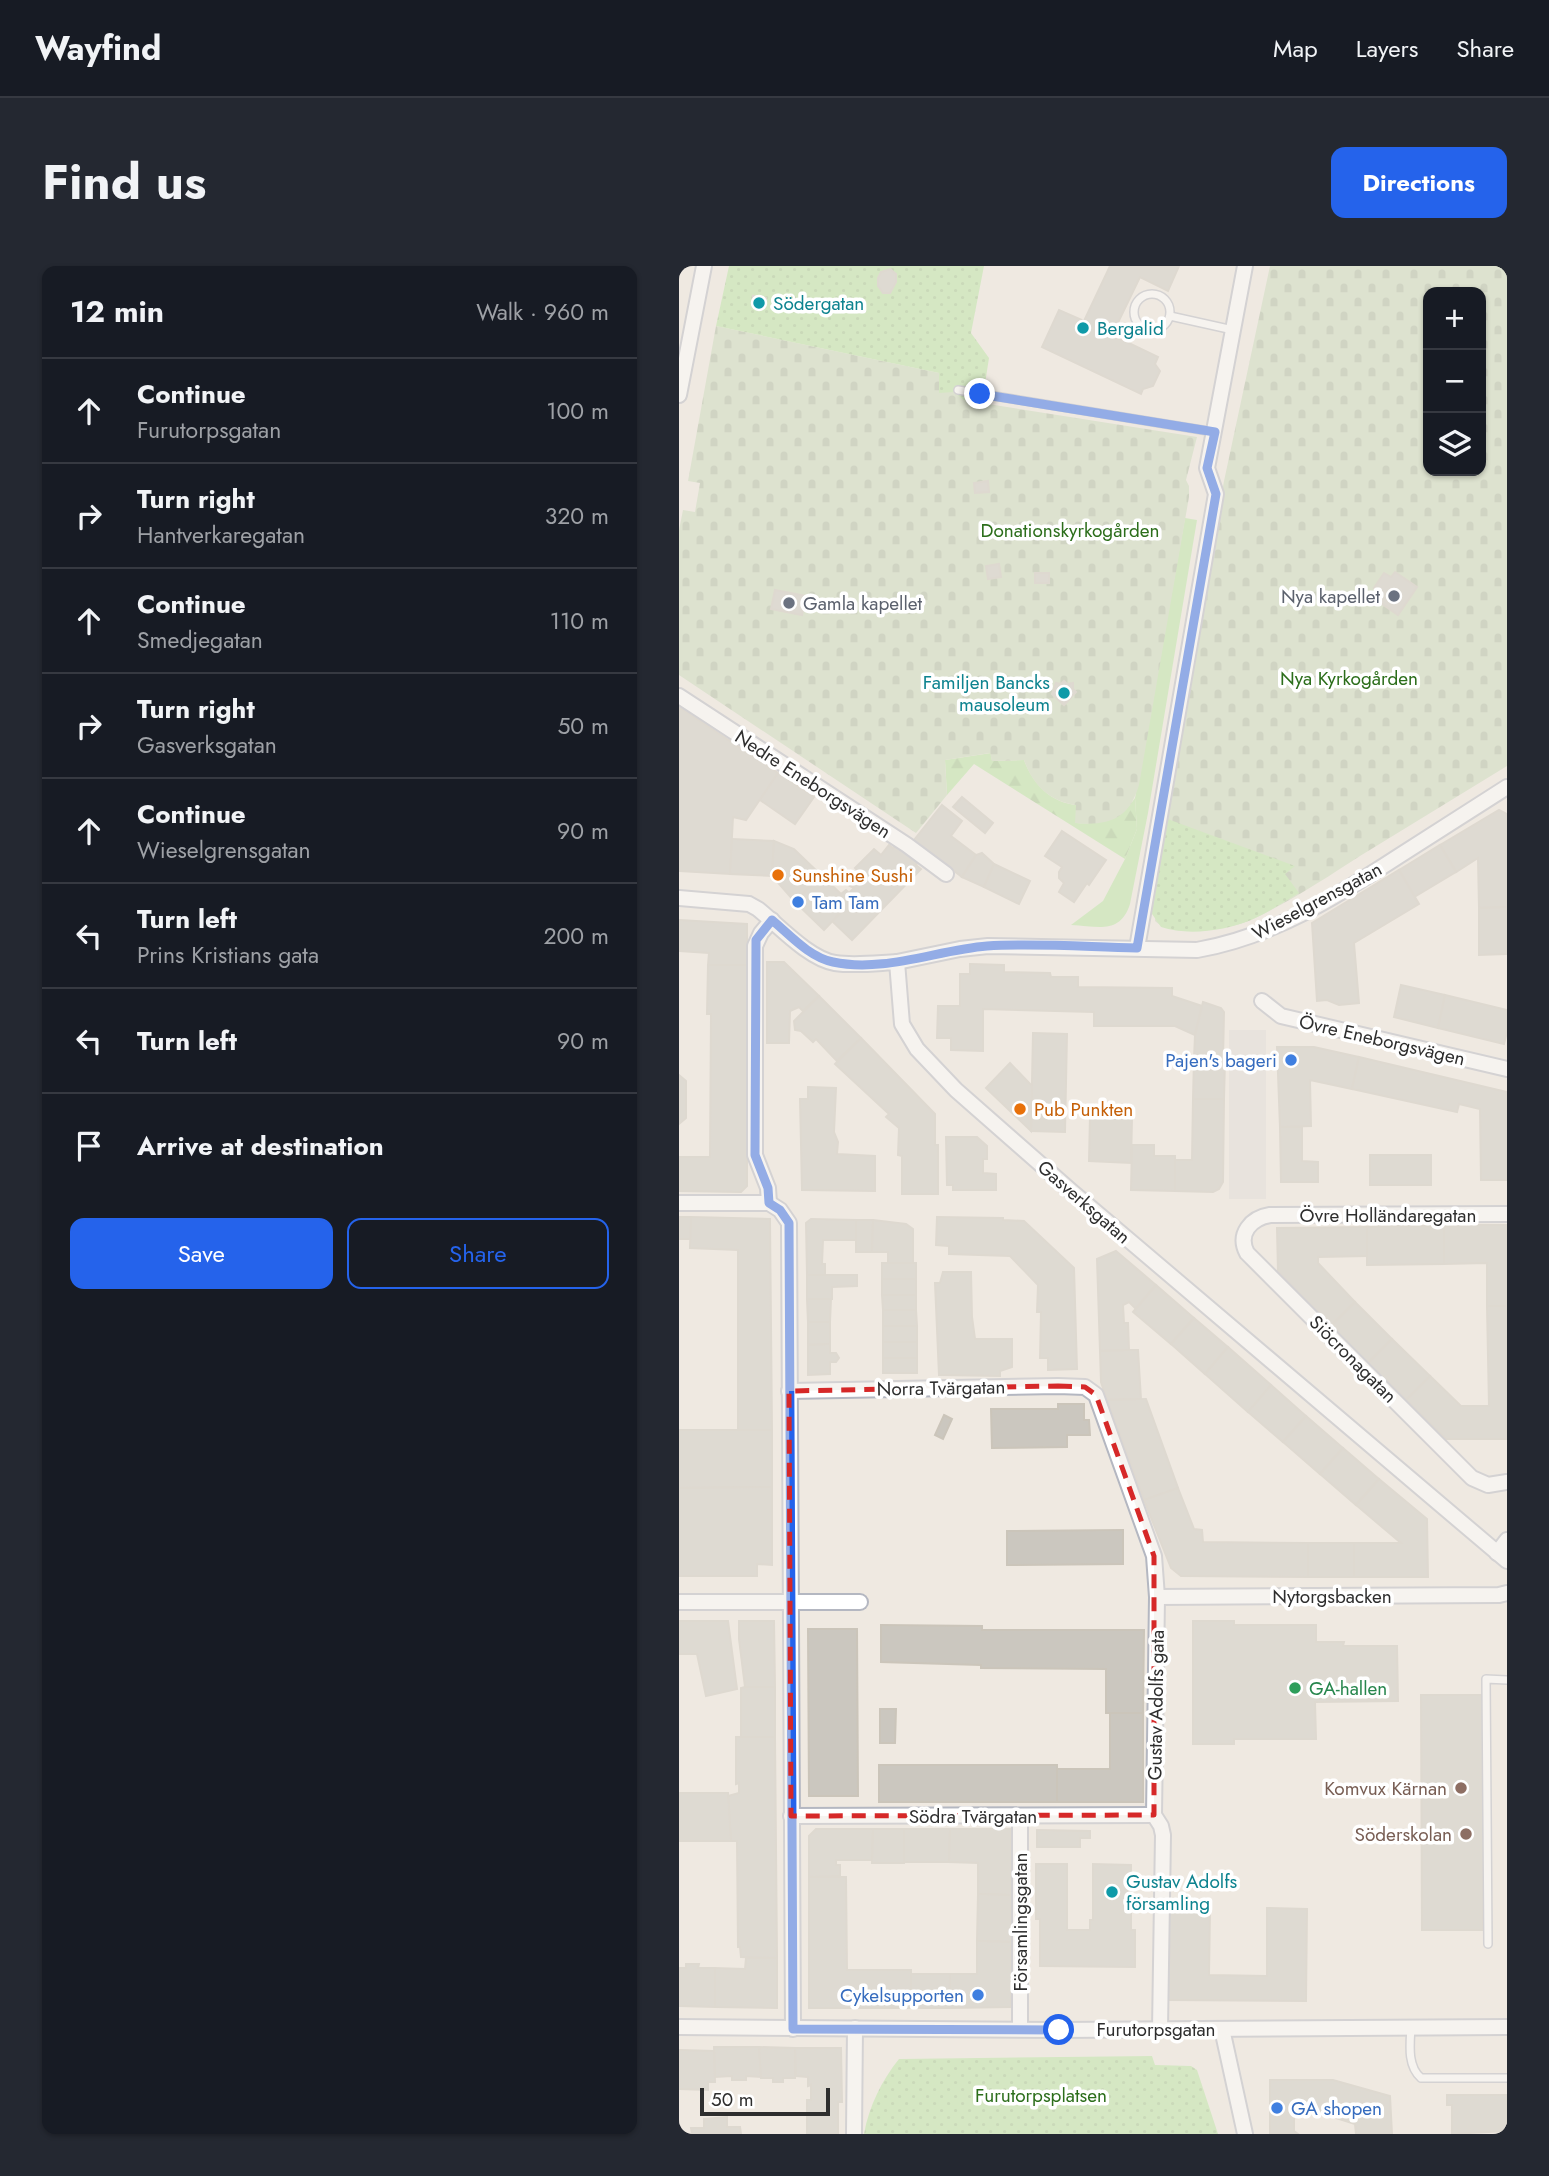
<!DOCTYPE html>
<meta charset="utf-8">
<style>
:root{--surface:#171b24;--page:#242831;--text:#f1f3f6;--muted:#9ea1a6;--line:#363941;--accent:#2563eb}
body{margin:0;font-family:Jost,sans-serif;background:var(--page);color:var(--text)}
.controls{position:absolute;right:21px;top:21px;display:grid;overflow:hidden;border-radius:14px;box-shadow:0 2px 5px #0004}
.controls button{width:63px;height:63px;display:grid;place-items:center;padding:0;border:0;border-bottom:2px solid var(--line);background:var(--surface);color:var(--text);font:35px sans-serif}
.scale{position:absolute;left:21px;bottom:18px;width:130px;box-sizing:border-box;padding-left:7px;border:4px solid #2e2e2e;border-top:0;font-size:19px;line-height:24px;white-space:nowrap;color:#2e2e2e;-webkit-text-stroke:5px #fff;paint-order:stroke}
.stop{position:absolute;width:21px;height:21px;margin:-16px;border:5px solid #2563eb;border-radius:50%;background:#fff}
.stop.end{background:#2563eb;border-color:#fff;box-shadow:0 2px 7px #0008}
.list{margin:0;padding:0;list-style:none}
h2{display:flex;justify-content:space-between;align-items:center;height:91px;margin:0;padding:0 28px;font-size:30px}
h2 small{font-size:23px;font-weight:400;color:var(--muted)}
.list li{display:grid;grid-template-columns:46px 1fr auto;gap:21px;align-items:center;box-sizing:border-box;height:105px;padding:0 28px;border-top:2px solid var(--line)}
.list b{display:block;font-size:26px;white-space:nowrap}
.list p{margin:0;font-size:23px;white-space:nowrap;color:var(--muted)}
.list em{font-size:23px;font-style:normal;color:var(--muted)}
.actions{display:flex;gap:14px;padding:21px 28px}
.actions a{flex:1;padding:16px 0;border:2px solid var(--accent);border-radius:14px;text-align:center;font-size:24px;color:var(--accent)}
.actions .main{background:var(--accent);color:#fff}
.icon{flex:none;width:38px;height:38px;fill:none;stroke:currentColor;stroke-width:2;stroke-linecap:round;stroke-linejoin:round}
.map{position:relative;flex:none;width:828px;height:1868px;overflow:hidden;border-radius:14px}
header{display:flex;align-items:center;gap:42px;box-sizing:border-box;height:98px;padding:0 35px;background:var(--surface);border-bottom:2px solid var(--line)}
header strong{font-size:33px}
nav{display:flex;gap:38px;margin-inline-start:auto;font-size:24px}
.intro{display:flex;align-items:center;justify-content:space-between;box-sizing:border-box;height:168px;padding:0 42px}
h1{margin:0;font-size:49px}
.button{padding:18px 32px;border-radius:14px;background:var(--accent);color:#fff;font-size:24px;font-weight:700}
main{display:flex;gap:42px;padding:0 42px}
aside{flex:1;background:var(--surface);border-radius:14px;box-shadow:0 2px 5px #0004}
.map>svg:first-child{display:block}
</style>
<header>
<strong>Wayfind</strong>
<nav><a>Map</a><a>Layers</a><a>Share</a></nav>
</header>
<div class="intro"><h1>Find us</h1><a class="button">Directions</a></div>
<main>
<aside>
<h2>12 min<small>Walk · 960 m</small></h2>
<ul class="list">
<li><svg class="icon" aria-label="ahead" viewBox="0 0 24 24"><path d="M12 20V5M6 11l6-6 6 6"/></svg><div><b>Continue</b><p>Furutorpsgatan</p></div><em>100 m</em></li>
<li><svg class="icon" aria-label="right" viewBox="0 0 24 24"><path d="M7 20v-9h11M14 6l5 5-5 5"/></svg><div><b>Turn right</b><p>Hantverkaregatan</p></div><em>320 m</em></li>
<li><svg class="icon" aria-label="ahead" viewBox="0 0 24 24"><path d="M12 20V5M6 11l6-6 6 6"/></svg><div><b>Continue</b><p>Smedjegatan</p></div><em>110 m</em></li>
<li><svg class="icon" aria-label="right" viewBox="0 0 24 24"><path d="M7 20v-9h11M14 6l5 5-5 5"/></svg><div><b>Turn right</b><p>Gasverksgatan</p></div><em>50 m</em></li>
<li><svg class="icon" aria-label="ahead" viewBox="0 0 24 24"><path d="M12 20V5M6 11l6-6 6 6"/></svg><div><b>Continue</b><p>Wieselgrensgatan</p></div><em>90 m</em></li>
<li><svg class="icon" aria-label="left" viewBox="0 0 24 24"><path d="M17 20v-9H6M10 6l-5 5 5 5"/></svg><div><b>Turn left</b><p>Prins Kristians gata</p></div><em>200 m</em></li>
<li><svg class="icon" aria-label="left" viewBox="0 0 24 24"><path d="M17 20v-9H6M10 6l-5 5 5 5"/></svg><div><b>Turn left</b></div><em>90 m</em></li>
<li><svg class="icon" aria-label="arrive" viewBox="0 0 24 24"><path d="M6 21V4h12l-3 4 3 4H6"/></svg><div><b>Arrive at destination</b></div></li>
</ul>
<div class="actions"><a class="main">Save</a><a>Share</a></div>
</aside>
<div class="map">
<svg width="828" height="1868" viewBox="0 0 828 1868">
<defs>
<pattern id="forest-firs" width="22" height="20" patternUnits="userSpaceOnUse" patternTransform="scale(1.75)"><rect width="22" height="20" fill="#b6e59e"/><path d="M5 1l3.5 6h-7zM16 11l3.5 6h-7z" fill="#9dc588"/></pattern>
<pattern id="cemetery-stones" width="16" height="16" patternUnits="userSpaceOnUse" patternTransform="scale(1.75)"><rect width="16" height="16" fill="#c8d9b8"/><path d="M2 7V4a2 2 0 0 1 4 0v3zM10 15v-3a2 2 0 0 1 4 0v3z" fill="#acbb9e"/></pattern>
<pattern id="park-dots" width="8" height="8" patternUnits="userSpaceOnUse" patternTransform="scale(1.75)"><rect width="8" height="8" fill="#b6e59e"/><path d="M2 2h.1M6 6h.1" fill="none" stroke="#9dc588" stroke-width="1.8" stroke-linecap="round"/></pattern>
</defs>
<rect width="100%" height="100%" fill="#efe9e1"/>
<path fill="#b6e59e" d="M506,252L518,254L469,547L451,638C441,669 419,660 392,659L424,635L446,593L458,563L456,532Z"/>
<path fill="url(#forest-firs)" d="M312,487L313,495L345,494C354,518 371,536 397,539V557C421,559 442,553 456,532L458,563L446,593L295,498L268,529L266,494Z"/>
<g fill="url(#cemetery-stones)" fill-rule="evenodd">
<path d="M591,0H828V500C779,530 730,560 681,590C647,612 612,635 574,653C553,663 494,673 476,655L485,540L545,215ZM749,26H802V205H749Z"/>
<path d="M37,60L260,107L275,126L284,134L518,171L507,214L510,220V231L460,519C450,553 430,560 396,557L397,539C370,535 354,519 345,494L313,495L311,487L266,494L268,529L237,567L0,409V264L4,244L16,246L21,217L9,215Z"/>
</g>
<g fill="url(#park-dots)">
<path d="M50,0H305L292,67L310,92L303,137L284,134L275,126L260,127V107L37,60Z"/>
<path d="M483,551L616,600L606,608L620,627C604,636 589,647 572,654C546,665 508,670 482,661L471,645Z"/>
<path d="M473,1790L476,1799L512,1800L518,1804L539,1868H185C190,1840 203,1814 220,1793Z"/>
</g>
<rect fill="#dfdcd8" x="550" y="764" width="37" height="169"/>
<g fill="#cbc7bf" stroke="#cbc5ba" stroke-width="2">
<path d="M431,0H500L489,25L461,11L433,69L479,91L476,98L481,105L474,120L464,123L462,128L363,81L380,44L405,55Z"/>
<path d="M211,3L217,8V16L211,27H204L199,20V12L202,6Z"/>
<path d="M74,30L87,32L86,41L73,39Z"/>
<path d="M309,215L310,226L296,227L295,217Z"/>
<path d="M320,298L322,311L309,313L307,300Z"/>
<path d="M716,306L738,321L719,349L696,333L701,326L695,322L705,307L712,311Z"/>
<rect x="356" y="307" width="14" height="10"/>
<path d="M96,324L127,330L123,349L92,343Z"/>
<path d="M385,415L388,418L394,417V423L397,426L385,439L373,428L377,417L382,418Z"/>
<path d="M0,441L99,507L67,554L54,551L51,608L0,605Z"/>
<path d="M99,507L135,531L116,558L81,534Z"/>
<path d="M283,531L314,557L306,567L274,541Z"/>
<path d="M263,539L283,555L272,570L297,589L283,611L235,574Z"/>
<path d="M820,544L828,548V641L800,642L799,592L777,606L761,579Z"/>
<path d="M383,565L427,594L410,619L408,617L395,636L380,626L385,617L380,612V606L383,601L366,590Z"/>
<path d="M53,573L95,575L93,610L51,608Z"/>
<path d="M95,575L115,583L142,609L116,636L93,610Z"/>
<path d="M218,577L240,595L237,599L242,603L173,674L153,655L164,644L162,628L167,624L170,627L175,622L171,620L177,615L174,612L180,606L176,602L195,583L202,589L210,579L214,582Z"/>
<path d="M761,579L777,606L735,631L720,604Z"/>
<path d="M303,587L315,598L305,621L283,611L297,589Z"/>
<path d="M315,598L351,615L340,638L305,621Z"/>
<path d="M720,604L740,638L675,677L680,737L660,739L648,734L638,735L633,657Z"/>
<path d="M142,609L162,628L164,644L145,664L116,636Z"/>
<path d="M828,641V688L800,689V642Z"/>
<path d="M0,654L68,658V699H29L30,687L0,685Z"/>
<path d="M88,696H105L140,730L124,745L120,741L111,745L110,777H88Z"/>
<path d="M291,698L325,699V706L371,707L372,711H399V721L493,722V730L523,740L516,769L496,760H415V746L304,743V785L272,784V772H258L259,740H281V708H291Z"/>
<path d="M29,699H68V920L62,926L0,925V891H31L32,748H28Z"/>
<path d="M722,719L766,729L759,762L715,751Z"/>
<path d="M766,729L828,744V766L825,778L759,762Z"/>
<path d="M140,730L182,772L158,795L137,773L134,776L122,765L116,764L115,755Z"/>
<path d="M524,736L542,742L545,746L544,794L515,793L516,769Z"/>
<path d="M354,767L388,768L386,866L352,865Z"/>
<path d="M182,772L256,848V879H259V928H223V890L219,889L220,862L207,851L210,848L156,798Z"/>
<path d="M598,781H635L680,791L673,823L631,814L632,860L601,861Z"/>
<path d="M680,791L828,826V914H802L801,843L780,838L778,846L673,823Z"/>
<path d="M515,793L546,794L545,833H514Z"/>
<path d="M331,797L353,820L352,865L307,822Z"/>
<path d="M0,809L7,815V852L0,858Z"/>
<path d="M129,821L157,822L155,866L159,876L158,888L196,890V925L123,924L121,833H129Z"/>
<path d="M514,833H545L544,916L540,923L534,926L496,925V894H513Z"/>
<path d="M411,850L453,852L452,897L410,895Z"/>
<path d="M601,861H623V895L639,896V916H602Z"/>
<path d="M267,871H298L308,880V893H304V907L317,908V924H274V919H268Z"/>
<path d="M453,879H475V890H496V925L452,924Z"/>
<rect x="691" y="889" width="61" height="30"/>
<rect x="0" y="951" width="12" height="22"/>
<path d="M12,951L91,953L93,1164H59V984L11,982Z"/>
<path d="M258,951L324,952V954L345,955L395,1002L398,1103L369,1104V1092H361L362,1046H358L359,1019L331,990L270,988V980L257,979Z"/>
<path d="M132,953L177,954V974H144L143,998H146V1009H128L127,957Z"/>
<path d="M177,954H194L193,986H177Z"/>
<path d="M194,954L227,958L234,963V997H209V986H193Z"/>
<path d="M795,959H828V1040H808V997L765,998V960Z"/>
<path d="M708,960H765V998L688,999V961Z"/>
<path d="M688,961V990L639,991V997L676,1036L652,1060L599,1006L598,962Z"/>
<path d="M437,985L477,1019L457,1043L450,1036L444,1039L445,1057H449L450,1084L421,1085L418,993Z"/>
<rect x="203" y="997" width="34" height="16"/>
<path d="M264,1006H292L293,1051L296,1073H333V1101L321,1105V1110L260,1109L256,1017H261Z"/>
<path d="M128,1009H178V1020L153,1021V1033H128Z"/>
<rect x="203" y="1013" width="34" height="16"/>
<path d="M477,1019L515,1052L492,1078L454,1046Z"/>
<path d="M203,1029H237V1044H204Z"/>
<path d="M128,1033H152L151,1056H129Z"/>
<path d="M676,1036L713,1073L689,1097L652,1060Z"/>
<path d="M808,1040H828V1173H767L727,1134L751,1110L782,1140H810Z"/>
<path d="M204,1044H237L238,1060H204Z"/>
<path d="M515,1052L549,1081L526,1108L492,1078Z"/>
<path d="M129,1056H151V1078L129,1079Z"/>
<rect x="204" y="1060" width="34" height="16"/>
<path d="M713,1073L751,1110L727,1134L689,1097Z"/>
<rect x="204" y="1076" width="34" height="16"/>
<path d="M151,1078V1087H157L160,1092L157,1096H151V1108L129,1109V1079Z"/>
<path d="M549,1081L592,1119L569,1146L526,1108Z"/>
<path d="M450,1084H459L462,1133L428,1134L422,1116L421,1085Z"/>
<rect x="204" y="1092" width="34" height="15"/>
<path d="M592,1119L627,1150L604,1176L569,1146Z"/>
<path d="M467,1133L499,1222L465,1234L428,1134Z"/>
<path d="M379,1138H405V1154H410L411,1169H388V1181L313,1182L312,1143H379Z"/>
<path d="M265,1149L273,1153L264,1173L256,1169Z"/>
<path d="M627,1150L664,1182L641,1208L604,1176Z"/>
<path d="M0,1164H93V1221L0,1222Z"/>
<path d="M664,1182L700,1213L677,1239L641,1208Z"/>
<path d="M700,1213L748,1253L749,1311H675V1277H722L677,1239Z"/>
<path d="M93,1221V1299L78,1298V1310H0V1222Z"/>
<path d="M499,1222L515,1263L523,1264L524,1276L629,1277V1311L502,1310L492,1302L465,1234Z"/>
<path d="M444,1264V1298L328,1299V1265Z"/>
<rect x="629" y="1277" width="46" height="34"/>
<path d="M0,1355H49L58,1423L27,1430L18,1388H0Z"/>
<path d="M60,1355H95L96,1421H66L60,1373Z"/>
<path d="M514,1355H555V1359H637V1376H665L664,1380H718L719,1435L636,1436L637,1473H555V1478H514Z"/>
<path d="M202,1359L303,1360V1364H465L464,1447H427V1403L302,1402V1399L202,1396Z"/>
<path d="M129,1363H178L179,1530H130Z"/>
<path d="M66,1421H96V1471H62V1422Z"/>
<path d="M742,1429H804V1664H743Z"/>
<path d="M201,1443H217L216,1477H201Z"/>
<path d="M431,1447H464V1536H378V1503H431Z"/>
<path d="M57,1471H96L98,1692L62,1691L61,1681H59L58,1575H52L49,1530L60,1527V1517L57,1518Z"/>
<rect x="200" y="1499" width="178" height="37"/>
<path d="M0,1527H49L52,1575H0Z"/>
<path d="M137,1563H194L193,1594H157V1599H161V1610L130,1611V1570Z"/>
<path d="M194,1563H225V1597H193Z"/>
<path d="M225,1563H271L270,1596H225Z"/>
<path d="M271,1563H332V1629L299,1628V1597L270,1596Z"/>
<path d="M358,1564L411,1565V1572H401V1581H358Z"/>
<path d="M357,1598H388V1664H411V1654H414V1598L452,1599V1664H456V1701L361,1700V1653H357Z"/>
<path d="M130,1611H167L168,1704H232V1742H130Z"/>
<path d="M299,1628L332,1629V1676L298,1675Z"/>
<path d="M588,1642L628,1643L627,1735L488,1734L489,1643H531L530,1709L588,1710Z"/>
<path d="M298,1675L332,1676V1741L270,1742L271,1708H298Z"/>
<path d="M67,1692H98V1742L36,1741V1702L66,1703Z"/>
<path d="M7,1698H20L19,1702H36V1741L0,1740V1702H7Z"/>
<path d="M232,1708H271L270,1742H232Z"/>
<path d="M35,1781H80L82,1811L67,1810V1814H53V1810L36,1811Z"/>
<path d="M80,1781L116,1782V1812H104V1816H94V1812H82Z"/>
<path d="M116,1782H162L163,1836H159V1868H128V1834H132V1819L129,1820V1811L117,1810Z"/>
<path d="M0,1784L35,1785L36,1816H29V1824L0,1823Z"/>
<path d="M591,1814H654L711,1830L713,1868H677L676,1858L657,1852V1842H644L641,1846H636L633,1842H620L615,1848V1865L619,1868H591Z"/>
<path d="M768,1829H828V1865L773,1868V1839H768Z"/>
<path d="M48,1851V1861H61L62,1868H13L12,1862H25V1853Z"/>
</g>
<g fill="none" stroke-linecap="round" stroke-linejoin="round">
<defs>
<g id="lane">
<circle cx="473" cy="46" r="18"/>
<path d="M491,50L554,64"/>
<path d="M279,124L535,166"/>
<path d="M809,1678L807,1413L828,1414"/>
<path d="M732,1761C731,1778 728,1800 742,1812H828"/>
</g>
<g id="street">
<path d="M0,129L25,0"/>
<path d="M0,430L228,579L267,608"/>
<path d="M0,632L70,638L79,643C99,659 130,693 156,697C176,700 198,697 218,696L223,758L238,783L277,824L392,925L828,1295"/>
<path d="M458,682L537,228L528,202L566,0"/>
<path d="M218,696L281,683L309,680L518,684C593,671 657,631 720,590C756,567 792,544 828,521"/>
<path d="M583,735L602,750L828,803"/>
<path d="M0,937H90L101,944L110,957L114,1763"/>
<path d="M90,937L89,922L76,889V680L82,667L93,654"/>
<path d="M828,948L591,949C572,952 558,968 568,987L793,1212L809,1219L828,1216"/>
<path d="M110,1125L379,1120L406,1121L417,1129L475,1290L478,1331L475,1549L482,1560L484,1569L481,1763"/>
<path d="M818,1287L828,1274"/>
<path d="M478,1331L820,1329L828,1327"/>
<path d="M0,1336H181"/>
<path d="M112,1550L475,1549"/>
<path d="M341,1550V1763"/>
<path d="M0,1761L380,1764L828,1761"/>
<path d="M543,1763L566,1868"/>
<path d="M175,1868L176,1762"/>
</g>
</defs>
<use href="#lane" stroke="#b4b7c1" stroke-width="10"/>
<use href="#street" stroke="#b4b7c1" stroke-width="18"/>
<use href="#lane" stroke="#fff" stroke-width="7"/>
<use href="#street" stroke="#fff" stroke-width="14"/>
</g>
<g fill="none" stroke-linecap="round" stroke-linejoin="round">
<path stroke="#2563eb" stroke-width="9" d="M301,128L536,166L528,202L537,228L458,682C408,681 357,677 308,680C258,684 204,707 154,696C130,691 111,669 93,654L77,674L76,889L89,922L90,937L101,944L110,957L114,1763L380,1764"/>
</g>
<path d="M0 0H828V1868H0ZM379,1120L406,1121L417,1129L475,1290V1549L112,1550L110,1125Z" fill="#efe9e1" fill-opacity=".55" fill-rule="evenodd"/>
<path fill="none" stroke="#d62828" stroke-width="5" stroke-dasharray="14 9" stroke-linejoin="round" d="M379,1120L406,1121L417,1129L475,1290V1549L112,1550L110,1125Z"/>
<g fill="#0f9aa8" stroke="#fff" stroke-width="2.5">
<circle cx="80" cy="37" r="7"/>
<circle cx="404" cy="62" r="7"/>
<circle cx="385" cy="427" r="7"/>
<circle cx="433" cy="1626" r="7"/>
</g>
<g fill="#6b7280" stroke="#fff" stroke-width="2.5">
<circle cx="715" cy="330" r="7"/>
<circle cx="110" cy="337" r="7"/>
</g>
<g fill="#e8710a" stroke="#fff" stroke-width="2.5">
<circle cx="99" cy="609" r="7"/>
<circle cx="341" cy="843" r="7"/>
</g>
<g fill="#3f7fe0" stroke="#fff" stroke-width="2.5">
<circle cx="119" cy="636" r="7"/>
<circle cx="612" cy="794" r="7"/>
<circle cx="299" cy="1729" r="7"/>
<circle cx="598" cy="1842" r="7"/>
</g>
<circle fill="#2e9e5b" stroke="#fff" stroke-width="2.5" cx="616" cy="1422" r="7"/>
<g fill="#8d6e63" stroke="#fff" stroke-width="2.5">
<circle cx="782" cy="1522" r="7"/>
<circle cx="787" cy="1568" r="7"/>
</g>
<g text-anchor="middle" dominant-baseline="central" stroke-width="7" stroke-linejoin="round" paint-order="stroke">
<g font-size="19" fill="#0d838f" stroke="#fff" text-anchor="start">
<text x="94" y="37">Södergatan</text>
<text x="418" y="62">Bergalid</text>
<text x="371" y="416" text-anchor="end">Familjen Bancks<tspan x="371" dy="22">mausoleum</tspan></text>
<text x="447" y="1615">Gustav Adolfs<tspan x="447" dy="22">församling</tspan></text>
</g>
<g font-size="19" fill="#2c6e1b" stroke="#fff">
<text x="391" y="264">Donationskyrkogården</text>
<text x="670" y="412">Nya Kyrkogården</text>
<text x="362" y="1829">Furutorpsplatsen</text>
</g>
<g font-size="19" fill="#5b616d" stroke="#fff" text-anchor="end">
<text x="701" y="330">Nya kapellet</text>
<text x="124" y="337" text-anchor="start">Gamla kapellet</text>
</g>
<g font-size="19" fill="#2e2e2e" stroke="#fff">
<text transform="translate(134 518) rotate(33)">Nedre Eneborgsvägen</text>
<text transform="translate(638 635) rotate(-28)">Wieselgrensgatan</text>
<text transform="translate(703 774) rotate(13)">Övre Eneborgsvägen</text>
<text transform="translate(405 936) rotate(41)">Gasverksgatan</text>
<text x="709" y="949">Övre Holländaregatan</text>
<text transform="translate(674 1093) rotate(45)">Siöcronagatan</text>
<text transform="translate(262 1122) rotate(-1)">Norra Tvärgatan</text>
<text x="653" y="1330">Nytorgsbacken</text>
<text transform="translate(477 1439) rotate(-89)">Gustav Adolfs gata</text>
<text x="294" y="1550">Södra Tvärgatan</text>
<text transform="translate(341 1656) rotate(-90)">Församlingsgatan</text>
<text x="477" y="1763">Furutorpsgatan</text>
</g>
<g font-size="19" fill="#c56008" stroke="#fff" text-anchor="start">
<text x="113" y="609">Sunshine Sushi</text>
<text x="355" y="843">Pub Punkten</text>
</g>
<g font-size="19" fill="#366cbe" stroke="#fff" text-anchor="start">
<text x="133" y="636">Tam Tam</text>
<text x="598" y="794" text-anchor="end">Pajen's bageri</text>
<text x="285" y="1729" text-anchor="end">Cykelsupporten</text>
<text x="612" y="1842">GA shopen</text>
</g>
<g font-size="19" fill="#27864d" stroke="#fff" text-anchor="start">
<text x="630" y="1422">GA-hallen</text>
</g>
<g font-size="19" fill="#785e54" stroke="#fff" text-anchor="end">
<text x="768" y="1522">Komvux Kärnan</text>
<text x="773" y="1568">Söderskolan</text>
</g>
</g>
</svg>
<div class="controls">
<button>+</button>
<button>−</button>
<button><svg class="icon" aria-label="layers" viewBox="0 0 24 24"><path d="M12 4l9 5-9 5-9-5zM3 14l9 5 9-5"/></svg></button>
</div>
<div class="scale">50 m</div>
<div class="stop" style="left:380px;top:1764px"></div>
<div class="stop end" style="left:301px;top:128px"></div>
</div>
</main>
